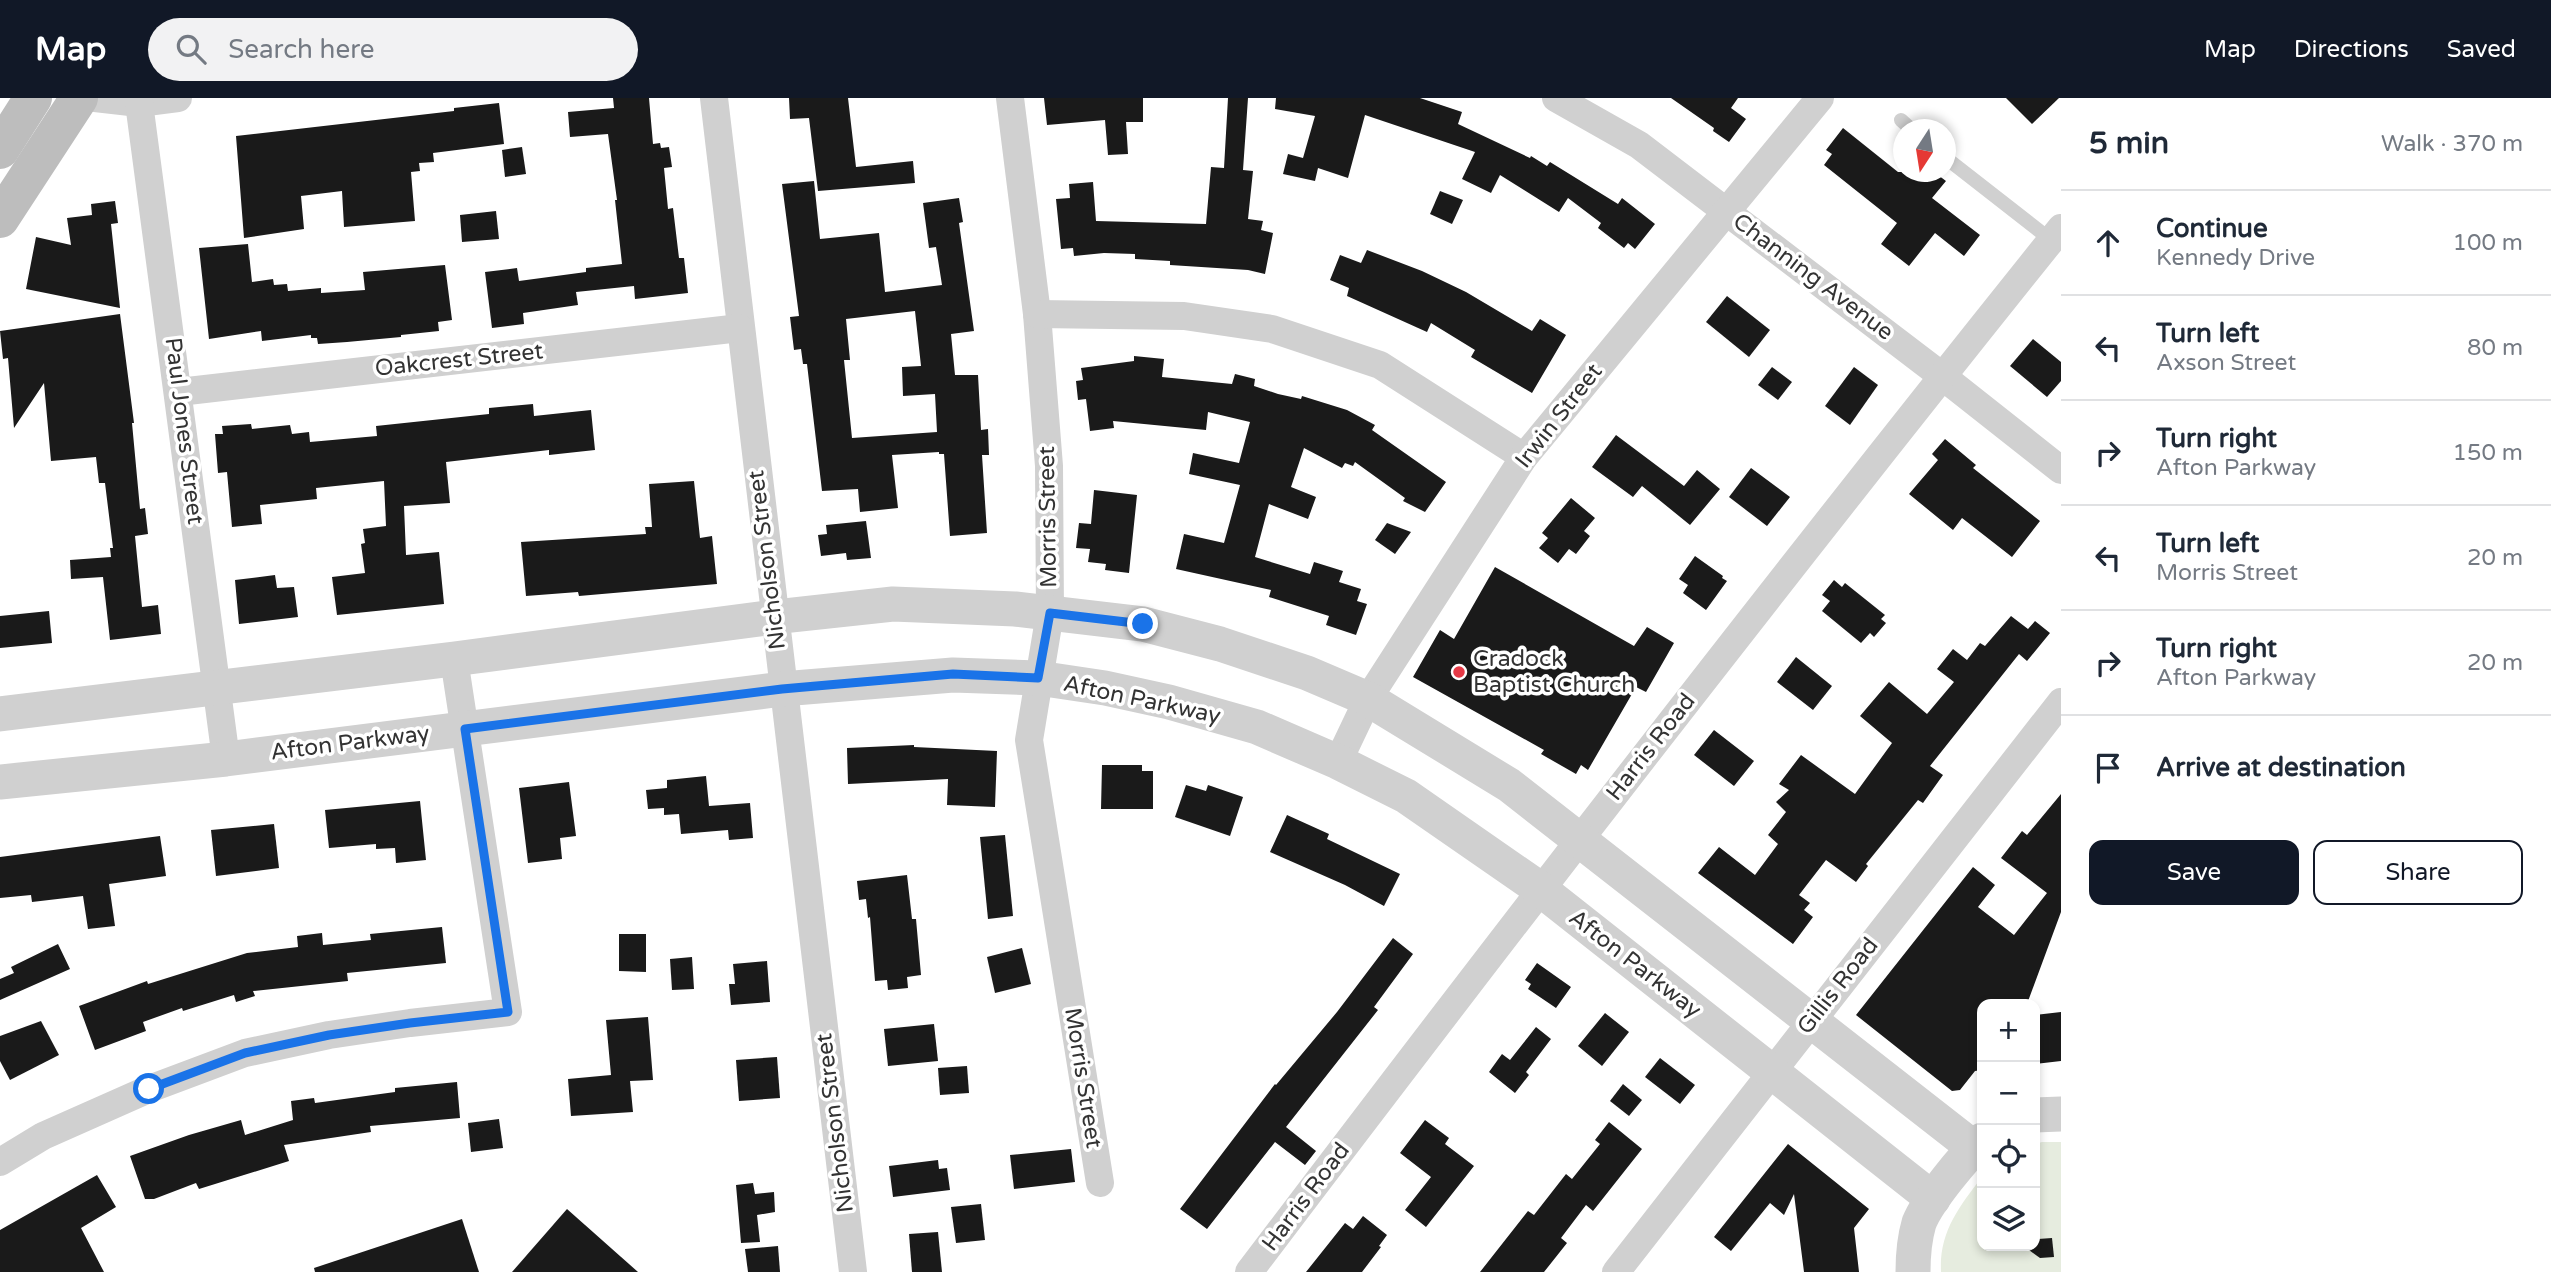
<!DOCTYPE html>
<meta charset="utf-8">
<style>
:root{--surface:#fff;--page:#f2f2f3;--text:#1f2937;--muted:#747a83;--line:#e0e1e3;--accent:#111827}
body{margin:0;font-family:"Varela Round",sans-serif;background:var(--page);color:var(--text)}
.controls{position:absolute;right:21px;bottom:21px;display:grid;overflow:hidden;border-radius:14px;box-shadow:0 4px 10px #0003}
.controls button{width:63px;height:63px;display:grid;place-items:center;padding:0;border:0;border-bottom:2px solid var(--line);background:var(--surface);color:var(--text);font:35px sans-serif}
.compass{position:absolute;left:1893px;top:21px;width:63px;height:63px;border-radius:50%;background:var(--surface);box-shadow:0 4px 10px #0003;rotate:192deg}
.stop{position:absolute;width:21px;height:21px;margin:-16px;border:5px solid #1a73e8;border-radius:50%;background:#fff}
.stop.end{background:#1a73e8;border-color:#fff;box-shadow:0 2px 7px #0008}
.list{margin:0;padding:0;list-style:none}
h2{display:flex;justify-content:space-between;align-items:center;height:91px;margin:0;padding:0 28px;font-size:30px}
h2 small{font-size:23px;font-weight:400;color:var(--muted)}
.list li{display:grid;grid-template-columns:46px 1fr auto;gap:21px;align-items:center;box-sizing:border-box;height:105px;padding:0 28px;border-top:2px solid var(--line)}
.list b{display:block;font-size:26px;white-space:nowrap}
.list p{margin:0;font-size:23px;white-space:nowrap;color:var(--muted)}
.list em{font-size:23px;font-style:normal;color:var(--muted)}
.actions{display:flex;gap:14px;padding:21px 28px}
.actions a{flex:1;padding:16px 0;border:2px solid var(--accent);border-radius:14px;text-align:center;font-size:24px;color:var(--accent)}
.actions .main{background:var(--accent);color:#fff}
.icon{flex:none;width:38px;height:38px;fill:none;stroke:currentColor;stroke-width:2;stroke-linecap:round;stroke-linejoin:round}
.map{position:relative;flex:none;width:2061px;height:1174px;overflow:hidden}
header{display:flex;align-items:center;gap:42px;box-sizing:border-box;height:98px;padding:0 35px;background:var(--accent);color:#fff}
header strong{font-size:33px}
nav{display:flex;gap:38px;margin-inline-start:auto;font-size:24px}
.search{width:490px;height:63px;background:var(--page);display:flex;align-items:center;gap:18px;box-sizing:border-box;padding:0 24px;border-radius:38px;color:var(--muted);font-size:26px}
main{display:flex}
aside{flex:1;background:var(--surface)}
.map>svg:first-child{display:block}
</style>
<header>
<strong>Map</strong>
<div class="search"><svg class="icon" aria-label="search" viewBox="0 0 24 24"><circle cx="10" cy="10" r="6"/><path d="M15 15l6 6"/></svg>Search here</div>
<nav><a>Map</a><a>Directions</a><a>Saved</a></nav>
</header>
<main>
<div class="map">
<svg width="2061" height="1174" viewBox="0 0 2061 1174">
<rect width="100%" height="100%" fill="#fff"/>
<path fill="#e6ecdf" d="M2042,1044H2061V1174H1941C1939,1134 1959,1109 1982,1079V1148H2035V1046Z"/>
<g fill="#1a1a1a" fill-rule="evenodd">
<path d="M613,0H649L653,46L660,45L661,50L669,49L672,69L664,70L668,111L673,110L679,160H684L688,195L635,201L634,188L576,194L578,207L523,215L524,226L492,230L485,174L517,170L519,183L586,174V170L622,166L615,102H617L608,36L570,39L568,14L614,10Z"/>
<path d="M789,0H848L856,69L913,63L915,85L818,93L809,20L790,21Z"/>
<path d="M1044,0H1143V24H1126L1128,56L1108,57L1105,22L1047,27Z"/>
<path d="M1228,0H1248L1243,72L1253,73L1248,121L1263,123L1261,132L1273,135L1265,176L1248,172L1170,167V163L1135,161V156L1104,155L1074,158L1073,150L1061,151L1056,101L1070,100L1069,86L1093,84L1096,123L1206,126L1211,69L1224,70Z"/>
<path d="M1276,0H1420L1462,14L1458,26L1530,60L1531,58L1547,68L1550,64L1618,106L1622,100L1655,126L1635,151L1628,145L1624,150L1598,130L1601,125L1568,100L1559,114L1500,77L1491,95L1462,81L1475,54L1365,17L1348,80L1318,70L1315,83L1283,76L1288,56L1303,60L1315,18L1275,11Z"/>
<path d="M1671,0H1738L1731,10L1746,21L1729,44L1713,33L1714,30Z"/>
<path d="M2006,0H2059L2032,26Z"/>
<path d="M499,5L504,46L433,55L434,64L419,65L420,73L411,74L415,123L344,129L342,93L301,98L304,131L244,140L236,38L454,13V10Z"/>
<path d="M1843,30L1898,74H1934L1946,83L1932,100L1980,137L1964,158L1935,135L1909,168L1881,146L1897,125L1824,67L1832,56L1826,52Z"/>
<path d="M522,49L526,76L505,79L502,52Z"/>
<path d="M814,83L820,141L879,135L885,194L942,187L936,149L929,150L923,105L959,100L963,124L959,125L974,233L951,236L955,277H978L981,332L988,331L989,357H982L987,435L950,438L944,356H939V354L892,357L898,410L860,414L858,391L822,393L807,266H803L801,251L794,252L790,219L799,218L782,86ZM915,213L921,268L902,269L903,298L935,296L937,334L852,340L844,262H850L846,221Z"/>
<path d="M1440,93L1463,102L1452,126L1430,116Z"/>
<path d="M115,103L118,125L111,126L120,210L26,191L36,139L71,147L67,120L92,117L91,106Z"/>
<path d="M496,113L499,141L462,144L460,117Z"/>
<path d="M248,146L252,184L273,181L274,187L287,186L288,193L321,190V195L365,192L363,174L445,167L452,222L438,224L439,233L401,237V239L347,244L318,246L317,240H311V237L262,243L261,233L209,241L199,150Z"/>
<path d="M1367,152L1422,173L1466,194L1532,233L1540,221L1566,237L1532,295L1471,259L1475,252L1431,225L1427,234L1347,198L1349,190L1330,182L1340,157L1361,165Z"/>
<path d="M1727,198L1770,232L1749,259L1706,224Z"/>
<path d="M120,216L134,325H132L140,411L145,410L148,436L135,438L142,509L158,507L161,536L110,542L103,479L71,481L70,462L111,459L110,450H113L105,385H99L96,359L51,363L44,285L14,330L8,260L3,261L0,233Z"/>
<path d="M2033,241L2061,264V283L2047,299L2010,268Z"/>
<path d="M1134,258L1164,261L1162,279L1232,286L1235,276L1255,281L1254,288L1278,296L1301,301L1302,298L1347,312L1375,327L1372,332L1446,384L1425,414L1403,403L1405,400L1355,364L1353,368L1345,365L1342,370L1304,350L1291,389L1316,399L1308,421L1269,406L1255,459L1310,476L1314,464L1343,473L1339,484L1361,491L1357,503L1367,506L1356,537L1326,527L1329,518L1269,499L1271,492L1176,471L1184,436L1224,445L1240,387L1189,376L1193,355L1239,365L1250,324L1208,314L1206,332L1113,323L1114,330L1090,333L1086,301L1078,302L1076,283L1083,282L1081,270L1134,263Z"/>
<path d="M1772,269L1792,284L1778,302L1758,287Z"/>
<path d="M1854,269L1878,287L1850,327L1825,308Z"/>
<path d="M533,306L534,318L591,312L595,352L549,357V352L446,364L450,405L404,408L406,457L439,454L444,506L337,517L332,479L365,475L361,446L365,445L363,431L386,428L384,383L316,390L317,401L260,407L262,426L232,429L227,374L218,375L215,336H223L222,328L251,326L252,331L290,327L292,336L309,334L310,344L377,338L376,328L489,316V310Z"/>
<path d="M1616,337L1684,388L1697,372L1720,391L1690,427L1642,388L1633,399L1592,369Z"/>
<path d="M1945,341L1976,367L1973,370L2040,423L2012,459L1962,420L1953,432L1909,396L1938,362L1932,356Z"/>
<path d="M1751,370L1790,399L1767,428L1729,399Z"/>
<path d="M694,383L700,440L712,438L717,486L579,498L578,494L526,498L521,444L646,436L645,429H652L649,386Z"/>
<path d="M1094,392L1137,397L1129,475L1105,472L1106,466L1088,464L1090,451L1076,450L1079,425L1091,426Z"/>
<path d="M1571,400L1595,420L1584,433L1590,438L1576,456L1569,451L1558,465L1539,450L1548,440L1542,435Z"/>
<path d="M866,423L871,460L847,462L846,455L821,458L818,437L827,436L826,427Z"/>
<path d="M1387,425L1411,434L1395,456L1375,442Z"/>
<path d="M1695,458L1723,478L1722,480L1727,483L1706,512L1683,495L1688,487L1679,481Z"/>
<path d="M1495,469L1634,548L1647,529L1674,545L1646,594L1636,589L1588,672L1581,667L1576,676L1541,656L1544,652L1413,579L1440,532L1454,541Z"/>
<path d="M275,477L277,490L294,489L298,519L239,526L235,482Z"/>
<path d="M1834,482L1842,489L1845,485L1885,517L1881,521L1886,525L1874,539L1870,535L1861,545L1822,513L1830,503L1822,497Z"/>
<path d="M49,513L52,545L0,550V518Z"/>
<path d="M2011,518L2028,531L2035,523L2050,535L2027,563L2019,556L1930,668L1943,677L1923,705L1918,702L1866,766L1868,768L1856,784L1826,762L1799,797L1810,805L1804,812L1813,819L1793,846L1698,775L1719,749L1755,777L1778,746L1768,737L1786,714L1776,704L1789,692L1779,686L1801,657L1855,696L1892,645L1860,618L1889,584L1927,616L1954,584L1937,571L1953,551L1967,562L1980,545L1985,548Z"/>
<path d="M1796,559L1832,588L1813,612L1777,584Z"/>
<path d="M1714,632L1754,663L1734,688L1694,657Z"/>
<path d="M914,647V649L997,653L995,709L947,707L948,681L848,686L847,650Z"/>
<path d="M1102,667H1142V673H1153V711H1101Z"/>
<path d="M706,678L709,708L750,705L753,740L729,742L728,732L681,736L679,716L664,717V710L648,711L646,692L667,690V682Z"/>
<path d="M569,684L576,738L560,740L562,761L528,765L519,690Z"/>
<path d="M1186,687L1206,693L1208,687L1243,699L1230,738L1175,719Z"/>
<path d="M2061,696V814L2027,906H1982V972L1975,973L1960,992L1952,993L1856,917L1973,769L1995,787L1978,809L2014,837L2047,795L2001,760L2022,733L2027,737Z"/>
<path d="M420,703L426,762L396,765L395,750L376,751V746L329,750L325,712Z"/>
<path d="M1287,717L1329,736L1327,741L1400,776L1384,808L1345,787L1270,754Z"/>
<path d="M274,726L279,770L216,778L211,732Z"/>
<path d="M1005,737L1013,818L988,821L980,739Z"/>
<path d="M160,738L166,778L109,786L115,828L88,831L83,798L32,804L31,797L0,800V759Z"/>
<path d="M907,777L912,821H916L921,877L907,879L908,890L888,892L887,882L875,883L870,819L868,820L866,801L859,802L857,783Z"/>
<path d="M442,829L446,865L347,875L348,883L253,893L255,898L236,904L234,897L183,913L182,910L143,924L146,933L95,952L79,908L147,883L148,886L247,855L298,849L297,838L322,835L323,847L371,842L370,836Z"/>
<path d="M619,836H646V874L619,873Z"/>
<path d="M1393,840L1413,856L1374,909L1378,912L1286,1029L1316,1053L1305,1067L1275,1044L1207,1131L1180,1111L1275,986L1276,987L1337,914Z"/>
<path d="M58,846L70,871L0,902V881L14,875L11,869Z"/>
<path d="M1022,850L1031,886L995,895L987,859Z"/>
<path d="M692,859L694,891L672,892L670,861Z"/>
<path d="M767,863L770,904L731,907L729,886H735L733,866Z"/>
<path d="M1537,865L1571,889L1556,910L1528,891L1531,886L1525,882Z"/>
<path d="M2061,914V963L2035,966V917Z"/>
<path d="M1605,915L1629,934L1602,968L1578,948Z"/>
<path d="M648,919L653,982L630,983L633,1014L571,1018L568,981L611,977L606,922Z"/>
<path d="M41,923L59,957L10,982L0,963V938Z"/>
<path d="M934,926L938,963L888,968L884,931Z"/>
<path d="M1536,929L1551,941L1526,974L1529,977L1515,995L1489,974L1502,956L1510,962Z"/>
<path d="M777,959L780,1000L739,1003L736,962Z"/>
<path d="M1660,960L1695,987L1680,1006L1645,979Z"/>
<path d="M967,968L969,995L940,997L938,970Z"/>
<path d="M457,984L460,1020L370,1028L371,1034L284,1047L289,1063L199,1091L196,1085L154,1101H145L130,1058L189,1037L241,1022L245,1037L293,1022L291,1003L314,1000L315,1005L395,994V990Z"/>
<path d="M1623,986L1642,1002L1629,1018L1610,1003Z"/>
<path d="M499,1021L503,1050L471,1054L468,1025Z"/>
<path d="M1425,1022L1449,1040L1445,1046L1474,1068L1426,1129L1405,1112L1431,1079L1400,1055Z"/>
<path d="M1609,1024L1642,1051L1593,1113L1586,1107L1561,1140L1567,1145L1544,1174H1480L1528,1113L1534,1117L1566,1076L1572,1081L1600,1046L1595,1042Z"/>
<path d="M1788,1046L1869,1111L1854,1130L1859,1174H1804L1794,1096L1784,1117L1770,1105L1731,1153L1714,1139Z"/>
<path d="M1071,1051L1075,1084L1014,1091L1010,1057Z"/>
<path d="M938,1062L939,1071L947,1070L950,1092L893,1099L889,1068Z"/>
<path d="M97,1077L116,1109L81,1130L104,1174H0V1132Z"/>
<path d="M753,1085L755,1096L774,1094L775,1114L757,1117L760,1144L741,1145L736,1087Z"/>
<path d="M981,1106L985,1142L956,1145L951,1109Z"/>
<path d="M567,1111L638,1174H512Z"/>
<path d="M1363,1118L1387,1137L1379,1148L1381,1149L1362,1174H1306L1345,1125L1353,1131Z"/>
<path d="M462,1121L479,1174H315L314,1170Z"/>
<path d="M938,1134L942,1174H912L909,1136Z"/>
<path d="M2052,1140L2054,1159L2040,1160L2029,1152L2038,1141Z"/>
<path d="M778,1148L780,1174H748L745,1151Z"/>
</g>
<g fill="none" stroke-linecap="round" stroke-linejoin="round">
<g stroke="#d0d0d0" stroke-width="14">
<path d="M1901,22L1912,32"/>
<path d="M1946,60L2051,142"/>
</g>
<g stroke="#d0d0d0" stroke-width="28">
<path d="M95,0L139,5L178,0"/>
<path d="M714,0L853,1174"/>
<path d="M1010,0L1037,216L1049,368L1050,515L1029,642L1100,1085"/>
<path d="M1556,0L1639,47L1942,278L2061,372"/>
<path d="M139,5L226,661"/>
<path d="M1037,216L1184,218L1272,231L1380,267L1524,359"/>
<path d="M179,294L740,230"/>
<path d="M1338,664L1368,601L1524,359L1820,0"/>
<path d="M0,1064L43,1038L149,991L245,955L329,937L410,925L508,914L454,561"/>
<path d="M1249,1174C1515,823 1785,474 2061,130"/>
<path d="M1616,1174L2061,604"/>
</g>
<g stroke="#d0d0d0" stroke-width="35">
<path d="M0,616L454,561L774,519L893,506L1015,511L1143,526L1220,546L1307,575L1368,601L1509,687L1974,1050"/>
<path d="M0,684L226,661L782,591L953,577L1038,580L1105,590L1169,604L1257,629L1338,664L1406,698L1540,791L1933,1101"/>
<path d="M2035,1017L2061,1016"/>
<path d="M1913,1174C1913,1157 1914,1142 1919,1125C1928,1102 1964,1059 1982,1042"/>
</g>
<g stroke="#bdbdbd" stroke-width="38">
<path d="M0,52L33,0"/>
<path d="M0,121L79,0"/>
</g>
</g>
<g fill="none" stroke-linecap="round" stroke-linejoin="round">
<path stroke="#1a73e8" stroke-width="9" d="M149,991L245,955L329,937L410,925L508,914L465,631L782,591L953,576L1038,580L1050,515L1143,526"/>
</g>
<circle fill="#e63946" stroke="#fff" stroke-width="2.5" cx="1459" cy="574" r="7"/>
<g text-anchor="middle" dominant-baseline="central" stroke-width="7" stroke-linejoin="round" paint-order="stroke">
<g font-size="23" fill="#333" stroke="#fff">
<text transform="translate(1813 179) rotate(37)">Channing Avenue</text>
<text transform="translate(459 262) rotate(-6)">Oakcrest Street</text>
<text transform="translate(1559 318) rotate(-52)">Irwin Street</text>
<text transform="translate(184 333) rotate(83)">Paul Jones Street</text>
<text transform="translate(1048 419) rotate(-91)">Morris Street</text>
<text transform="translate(767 462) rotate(-97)">Nicholson Street</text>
<text transform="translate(1142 602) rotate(12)">Afton Parkway</text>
<text transform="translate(350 645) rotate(-7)">Afton Parkway</text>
<text transform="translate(1651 649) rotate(-52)">Harris Road</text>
<text transform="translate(1635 866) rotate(38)">Afton Parkway</text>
<text transform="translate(1838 888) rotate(-52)">Gillis Road</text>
<text transform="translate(1083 980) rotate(81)">Morris Street</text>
<text transform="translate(835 1025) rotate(-97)">Nicholson Street</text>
<text transform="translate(1306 1099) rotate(-53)">Harris Road</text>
</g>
<g font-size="23" fill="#333" stroke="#fff" text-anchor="start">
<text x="1473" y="561">Cradock<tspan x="1473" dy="26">Baptist Church</tspan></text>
</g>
</g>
</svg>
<div class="controls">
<button>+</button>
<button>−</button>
<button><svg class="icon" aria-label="locate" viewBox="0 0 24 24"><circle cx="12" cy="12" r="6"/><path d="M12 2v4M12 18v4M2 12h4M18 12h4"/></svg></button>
<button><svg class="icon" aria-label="layers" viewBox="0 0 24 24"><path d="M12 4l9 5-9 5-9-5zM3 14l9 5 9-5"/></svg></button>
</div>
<svg class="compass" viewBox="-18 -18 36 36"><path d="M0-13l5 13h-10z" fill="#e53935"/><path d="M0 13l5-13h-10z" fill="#747a83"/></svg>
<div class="stop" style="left:149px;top:991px"></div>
<div class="stop end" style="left:1143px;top:526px"></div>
</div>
<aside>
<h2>5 min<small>Walk · 370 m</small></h2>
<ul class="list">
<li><svg class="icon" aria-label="ahead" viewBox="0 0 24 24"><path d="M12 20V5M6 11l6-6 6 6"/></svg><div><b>Continue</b><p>Kennedy Drive</p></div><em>100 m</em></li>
<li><svg class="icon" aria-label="left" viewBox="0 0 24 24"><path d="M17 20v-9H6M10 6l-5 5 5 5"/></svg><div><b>Turn left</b><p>Axson Street</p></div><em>80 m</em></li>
<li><svg class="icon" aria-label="right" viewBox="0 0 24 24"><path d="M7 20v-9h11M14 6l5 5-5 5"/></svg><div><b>Turn right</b><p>Afton Parkway</p></div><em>150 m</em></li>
<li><svg class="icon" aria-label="left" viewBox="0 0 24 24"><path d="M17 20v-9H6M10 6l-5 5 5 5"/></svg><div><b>Turn left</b><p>Morris Street</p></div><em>20 m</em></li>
<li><svg class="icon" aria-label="right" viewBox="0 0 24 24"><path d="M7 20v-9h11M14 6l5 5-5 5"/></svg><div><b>Turn right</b><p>Afton Parkway</p></div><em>20 m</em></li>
<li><svg class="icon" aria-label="arrive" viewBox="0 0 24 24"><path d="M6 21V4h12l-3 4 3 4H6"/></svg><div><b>Arrive at destination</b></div></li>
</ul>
<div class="actions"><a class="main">Save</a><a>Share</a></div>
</aside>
</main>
